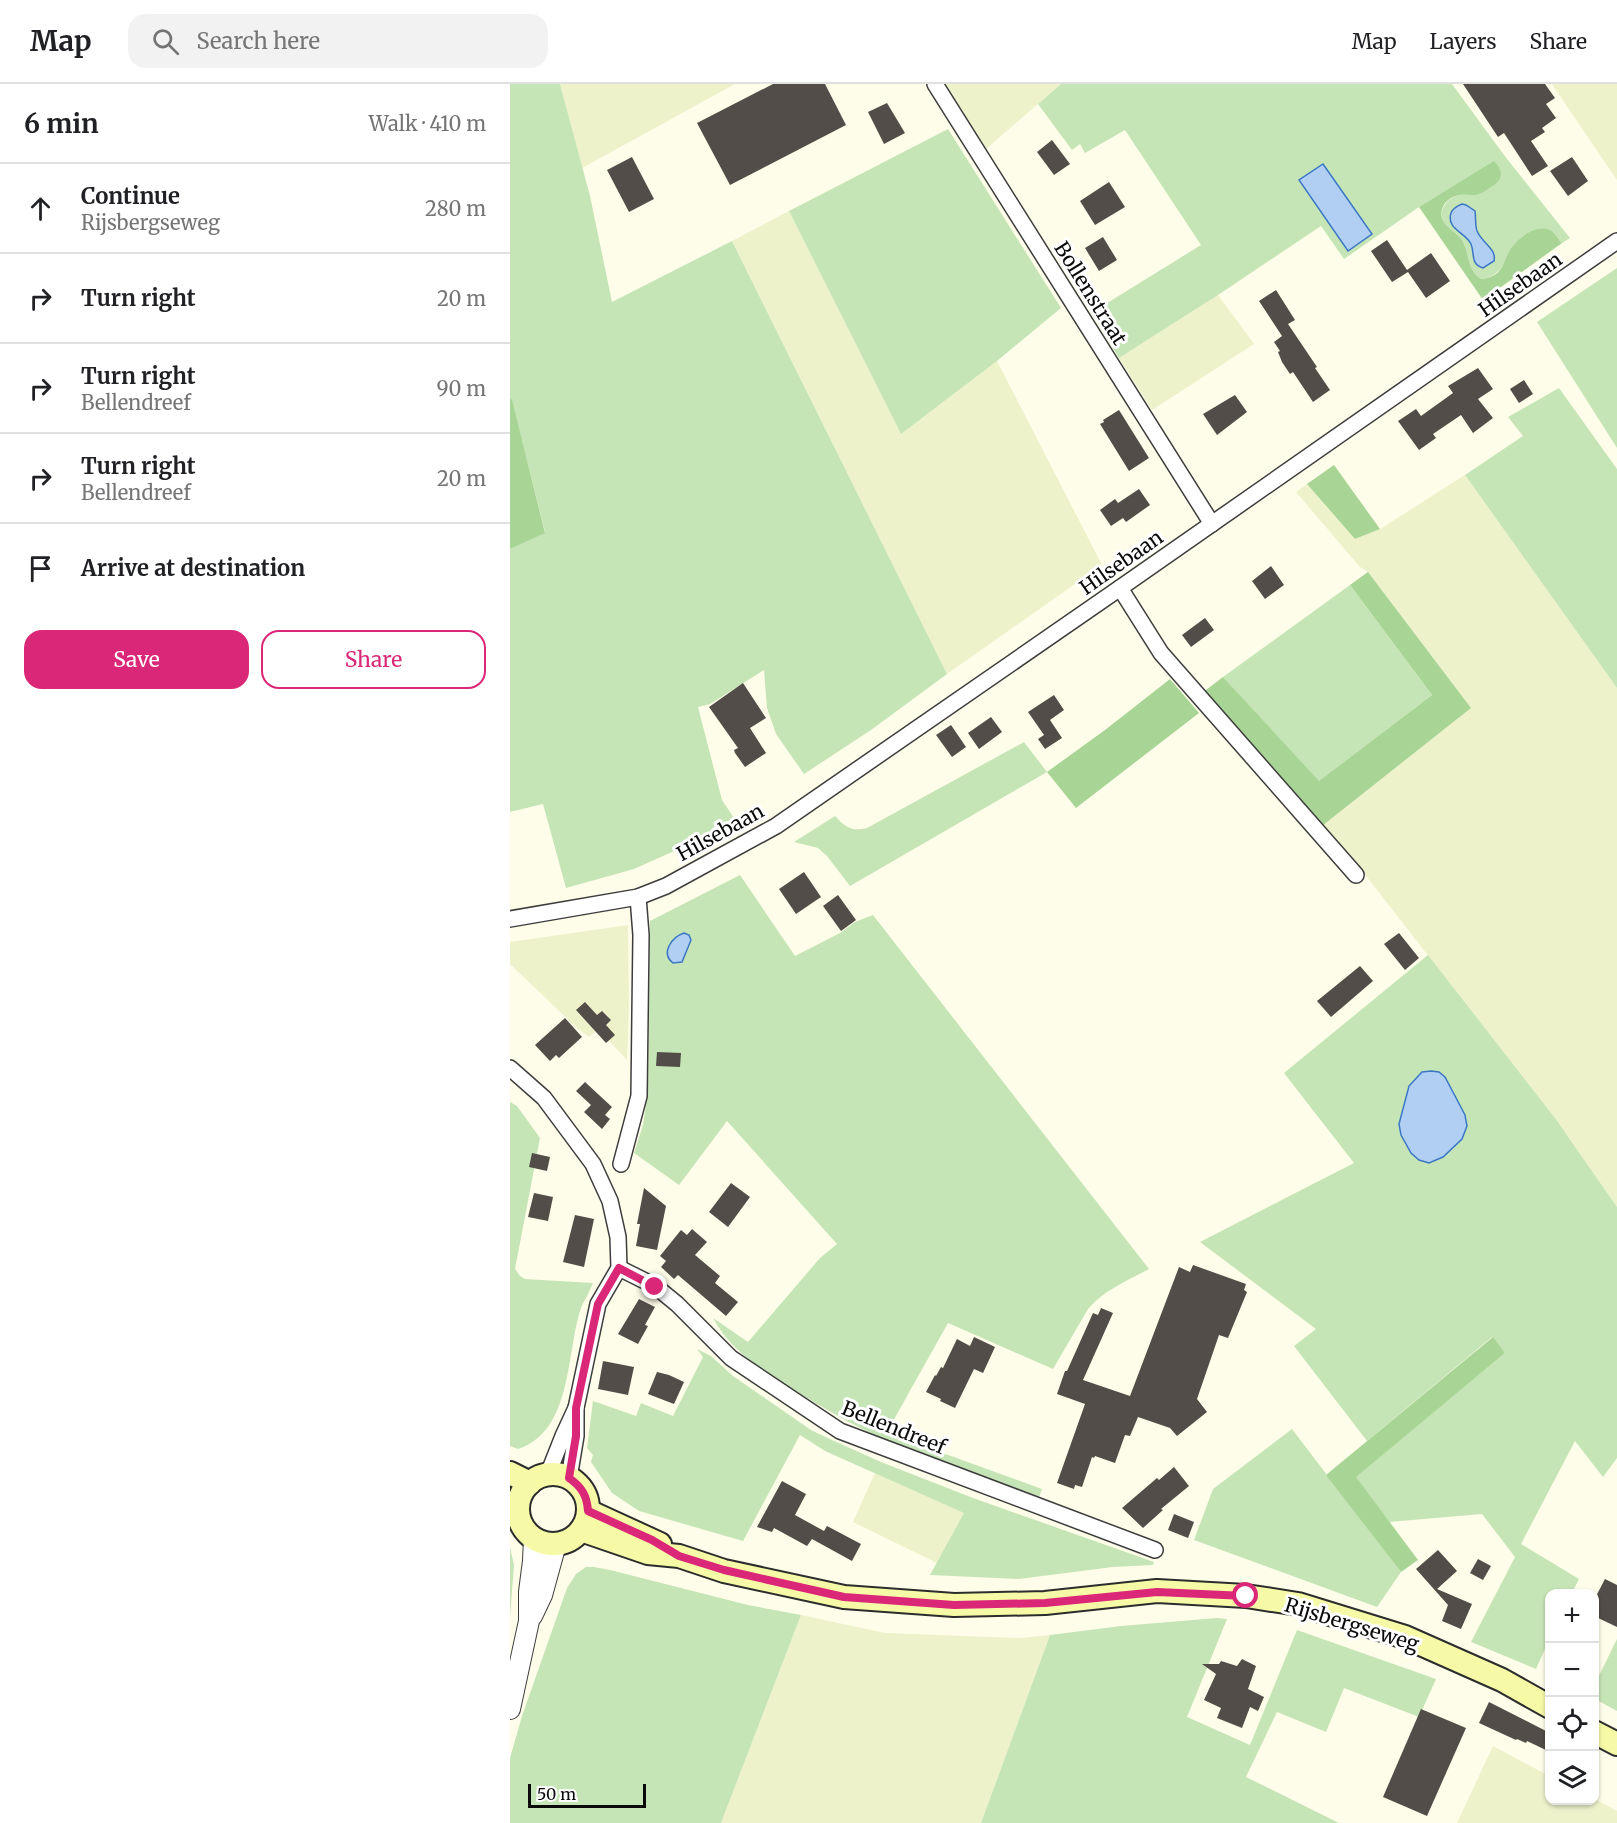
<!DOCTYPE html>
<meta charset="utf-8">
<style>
:root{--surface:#fff;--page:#f2f2f2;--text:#202124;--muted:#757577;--line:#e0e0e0;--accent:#db2777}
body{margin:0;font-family:Merriweather,serif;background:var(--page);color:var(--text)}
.controls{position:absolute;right:18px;bottom:18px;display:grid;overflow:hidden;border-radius:12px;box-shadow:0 2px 4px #0004}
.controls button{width:54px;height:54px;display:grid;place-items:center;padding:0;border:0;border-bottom:2px solid var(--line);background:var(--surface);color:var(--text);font:30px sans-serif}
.scale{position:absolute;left:18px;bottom:15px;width:118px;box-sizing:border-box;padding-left:6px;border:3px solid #0a0a0a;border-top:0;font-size:16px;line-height:21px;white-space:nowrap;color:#0a0a0a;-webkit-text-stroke:4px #fff;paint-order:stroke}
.stop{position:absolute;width:18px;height:18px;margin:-14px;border:4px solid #db2777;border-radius:50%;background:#fff}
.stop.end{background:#db2777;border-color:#fff;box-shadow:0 2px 6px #0008}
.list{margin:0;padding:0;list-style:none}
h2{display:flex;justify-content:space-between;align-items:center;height:78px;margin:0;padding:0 24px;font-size:26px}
h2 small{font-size:20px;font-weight:400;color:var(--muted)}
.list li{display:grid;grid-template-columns:39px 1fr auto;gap:18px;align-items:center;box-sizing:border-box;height:90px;padding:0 24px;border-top:2px solid var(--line)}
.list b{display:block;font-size:22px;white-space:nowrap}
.list p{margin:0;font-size:20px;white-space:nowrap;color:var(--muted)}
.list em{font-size:20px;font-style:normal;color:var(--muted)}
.actions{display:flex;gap:12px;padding:18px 24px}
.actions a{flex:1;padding:14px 0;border:2px solid var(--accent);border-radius:18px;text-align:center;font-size:21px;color:var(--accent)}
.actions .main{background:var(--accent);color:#fff}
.icon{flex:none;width:33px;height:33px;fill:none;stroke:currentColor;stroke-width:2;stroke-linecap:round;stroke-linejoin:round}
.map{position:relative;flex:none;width:1107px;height:1739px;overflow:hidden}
header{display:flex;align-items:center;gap:36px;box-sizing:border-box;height:84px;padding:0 30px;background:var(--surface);border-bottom:2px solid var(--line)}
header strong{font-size:28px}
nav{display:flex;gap:33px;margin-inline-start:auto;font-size:21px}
.search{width:420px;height:54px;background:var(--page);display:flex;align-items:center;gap:15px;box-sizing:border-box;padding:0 21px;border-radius:18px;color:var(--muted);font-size:22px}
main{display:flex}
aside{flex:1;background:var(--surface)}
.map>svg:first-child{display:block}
</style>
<header>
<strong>Map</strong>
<div class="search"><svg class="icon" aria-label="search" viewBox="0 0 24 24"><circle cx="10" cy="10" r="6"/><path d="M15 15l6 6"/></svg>Search here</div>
<nav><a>Map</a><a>Layers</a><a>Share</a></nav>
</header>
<main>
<aside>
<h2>6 min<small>Walk · 410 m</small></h2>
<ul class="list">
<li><svg class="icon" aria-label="ahead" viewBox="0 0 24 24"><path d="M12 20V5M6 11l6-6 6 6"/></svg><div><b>Continue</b><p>Rijsbergseweg</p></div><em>280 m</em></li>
<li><svg class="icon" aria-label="right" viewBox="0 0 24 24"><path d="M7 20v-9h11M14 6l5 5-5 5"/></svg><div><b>Turn right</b></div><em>20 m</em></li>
<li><svg class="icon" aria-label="right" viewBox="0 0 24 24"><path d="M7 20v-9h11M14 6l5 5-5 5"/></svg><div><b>Turn right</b><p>Bellendreef</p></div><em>90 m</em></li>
<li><svg class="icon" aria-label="right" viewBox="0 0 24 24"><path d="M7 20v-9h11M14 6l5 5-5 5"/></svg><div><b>Turn right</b><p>Bellendreef</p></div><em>20 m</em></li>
<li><svg class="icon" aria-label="arrive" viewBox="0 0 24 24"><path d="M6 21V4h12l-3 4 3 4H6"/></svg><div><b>Arrive at destination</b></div></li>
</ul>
<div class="actions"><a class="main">Save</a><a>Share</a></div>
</aside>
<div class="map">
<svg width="1107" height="1739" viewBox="0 0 1107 1739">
<rect width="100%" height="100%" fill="#fefde9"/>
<g fill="#eef2cb">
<path d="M50,0H225L72,84Z"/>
<path d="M435,0H551L476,65Z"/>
<path d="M1042,0H1107V96L1050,12Z"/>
<path d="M279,127L391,350L487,277L592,481L437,590L222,157Z"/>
<path d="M708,211L744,260L642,326L609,274Z"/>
<path d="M955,391L1107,604V1123L1045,1034L853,788L812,742L961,624L858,488L850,483L786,408L797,400L845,455L870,445Z"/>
<path d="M118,841L119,925L117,976L88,945L79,953L66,943L0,880V858Z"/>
<path d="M365,1389L455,1429L427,1479L343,1438Z"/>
<path d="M291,1531L375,1549L511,1554L540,1551L471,1739H211Z"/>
<path d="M983,1662L1039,1692L1040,1716H1084L1085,1715L1107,1727V1739H947Z"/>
</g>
<g fill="#c6e5b6" fill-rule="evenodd">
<path d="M0,0H50L80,112L102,218L222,157L437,590L361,646L294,690L266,650L257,624L254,586L200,620L188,623L212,716L224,734L171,764L124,785L56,804L33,720L0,728V465L35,448L2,316H0Z"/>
<path d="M551,0H942L994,71L1060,154L1052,159L1043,148L1001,165C994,180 989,193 971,195C957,186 960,171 953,158C949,151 941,148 936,142C926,129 935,113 951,111C957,110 964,110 970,110L984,78L909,123L834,175L811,142L708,211L609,274L581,229L691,161L615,46L575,69L570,60L562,66L528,20ZM952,120L962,124C965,131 964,136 966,143C968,154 976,161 984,168L967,182L964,177L961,160L954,150Z"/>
<path d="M438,45L551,224L487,277L391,350L279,127Z"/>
<path d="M1107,184V364L1027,238Z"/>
<path d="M1049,304L1107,385V604L955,391L1013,352L998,333Z"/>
<path d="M840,501L922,611L808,698L713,593Z"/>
<path d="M514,658L537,688L340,802L317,772L308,764L284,758L325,732C335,743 342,748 357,744Z"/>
<path d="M230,791L285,872L330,849L345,838L363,831L639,1185C617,1197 594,1206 578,1225L543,1285L438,1239L378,1346L394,1355L532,1405L528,1416C487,1401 444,1388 404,1370C358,1349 314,1326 272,1298C244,1280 220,1265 203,1234L238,1258L310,1174L327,1160L217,1037L169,1101L124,1069L133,1041L138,1007L140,837Z"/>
<path d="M918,871L1045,1034L1107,1123V1374L1093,1393L1065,1357L1011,1460L1069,1495L1062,1509L1040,1510L1039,1556L1026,1585L961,1558L1005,1473L972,1430L879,1438L845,1393L995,1269L982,1253L857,1357L784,1262L806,1245L690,1158L844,1079L774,989ZM899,1002L957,1042L952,1055L933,1073L895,1060L889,1040Z"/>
<path d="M0,1018L7,1022L30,1054L5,1185L10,1192L15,1195L83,1199C80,1208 74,1216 71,1224C56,1268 63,1347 8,1365L0,1362Z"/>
<path d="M187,1265L201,1272L223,1292L301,1346L322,1356L371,1378L463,1414L644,1478L643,1481L603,1483L509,1495L420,1491L454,1429L315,1367L290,1351L233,1457L129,1427L102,1409L81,1378L83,1371L77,1364L83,1317L126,1332L131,1319L163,1332L193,1273Z"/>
<path d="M782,1345L891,1488L867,1523L684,1456L703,1405Z"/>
<path d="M0,1463L4,1481L0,1533Z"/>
<path d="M76,1483H84L100,1486L238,1521L291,1531L211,1739H0V1674L12,1632L57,1504L66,1490Z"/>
<path d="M707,1534L717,1535L677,1633L740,1661L787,1546L926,1595L909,1633L834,1604L816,1648L767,1628L736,1693L829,1739H471L540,1551L611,1542Z"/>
<path d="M1107,1555V1627L1085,1615V1600Z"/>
</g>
<g fill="#a8d596">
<path d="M984,77C994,87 993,96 981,103C978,105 973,109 969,110C963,112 956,110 950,111C939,112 929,122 932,134C935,145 948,148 953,158C960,171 957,186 971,195C994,193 992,178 1002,163C1011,152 1029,138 1043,148C1046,151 1049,156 1052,159L973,216L909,123Z"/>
<path d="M2,315L35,449L0,465V316Z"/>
<path d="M824,381L870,445L845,455L797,400Z"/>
<path d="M858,488L961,624L812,742L692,609L713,593L809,697L922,611L840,501Z"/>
<path d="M660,595L689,629L566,724L537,688L595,646Z"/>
<path d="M983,1253L995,1269L846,1393L908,1476L891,1488L816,1391Z"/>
</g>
<g fill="#b1cff2" stroke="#3c77c5" stroke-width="1.5">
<path d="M813,80L862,150L838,167L789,96Z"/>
<path d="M952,120L956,121L965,127C966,134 965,141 967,147C972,159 987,165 984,177L973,184C960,180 965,170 961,160C955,148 936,145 941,129C943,124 947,122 952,120Z"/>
<path d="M174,849L179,851L181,856L172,878L163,879C150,869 162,853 174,849Z"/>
<path d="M921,987L929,988L935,993L955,1031L957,1042L952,1055L933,1073L919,1079L909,1076L901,1069L891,1051L889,1040L899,1002L912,988Z"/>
</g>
<g fill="#524d48">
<path d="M263,0H315L336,41L220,101L187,39Z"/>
<path d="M953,0H1035L1045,14L1036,20L1046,34L1032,44L1035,48L1021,57L1038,82L1022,92L994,49L988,53Z"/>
<path d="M377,19L395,49L374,60L358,28Z"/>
<path d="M542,56L560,80L544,91L527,68Z"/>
<path d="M122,73L144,115L119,128L97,86Z"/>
<path d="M1062,73L1078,97L1058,112L1040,87Z"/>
<path d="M599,98L615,123L585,141L570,117Z"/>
<path d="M593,153L607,176L589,187L575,164Z"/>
<path d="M877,156L897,186L921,169L940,197L916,214L898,188L882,198L861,167Z"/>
<path d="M766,206L785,236L778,240L807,283L805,284L820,306L803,318L783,288L780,290L772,278L768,268L770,267L764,258L772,252L749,217Z"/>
<path d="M968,284L983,305L968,315L983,334L963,349L951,331L923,350L926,354L909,366L888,337L906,325L911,332L943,309L938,302Z"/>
<path d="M1014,296L1023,310L1009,319L1000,305Z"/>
<path d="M725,311L737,328L707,351L693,330Z"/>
<path d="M609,326L639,374L619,387L590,340L594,338L593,336Z"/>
<path d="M629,405L640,421L616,438L613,434L601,442L590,426L605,415L608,419Z"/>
<path d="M761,482L774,501L755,515L742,497Z"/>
<path d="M695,534L704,546L681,563L672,551Z"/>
<path d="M233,599L256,634L240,644L256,669L235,683L225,669L224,666L228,664L199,623Z"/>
<path d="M544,611L554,626L540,636L552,654L535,665L528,655L534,651L518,628Z"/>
<path d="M481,633L492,648L469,665L458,649Z"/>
<path d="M441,641L456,663L442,673L426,651Z"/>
<path d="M294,788L311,813L286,830L269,805Z"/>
<path d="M328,811L346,836L331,847L313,822Z"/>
<path d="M889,849L909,874L895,886L874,860Z"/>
<path d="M850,882L863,897L821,933L807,917Z"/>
<path d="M75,918L87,931L92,927L101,936L96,941L105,951L96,959L66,926Z"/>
<path d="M55,934L72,953L49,974L46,971L40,977L25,961Z"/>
<path d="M147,968L171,969L170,983L146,982Z"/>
<path d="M75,998L102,1023L95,1031L100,1035L92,1045L74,1028L81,1021L66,1007Z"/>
<path d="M22,1069L40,1073L37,1087L19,1083Z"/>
<path d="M221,1099L240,1113L218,1143L199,1128Z"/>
<path d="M134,1104L156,1122L147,1166L126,1162L130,1140H127Z"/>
<path d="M24,1109L43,1113L38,1137L18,1133Z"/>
<path d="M65,1131L84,1135L74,1183L53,1178Z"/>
<path d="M182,1145L197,1158L185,1171L210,1192L205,1199L228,1218L216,1232L168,1191L164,1195L151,1183L156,1177L150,1172L171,1146L177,1151Z"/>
<path d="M683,1181L736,1200L734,1206L737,1208L718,1254L709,1251L687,1315L697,1328L667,1352L660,1344L628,1333L620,1352L615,1351L605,1379L585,1372L584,1374L582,1373L572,1403L565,1401L564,1405L547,1399L575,1320L547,1310L555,1287H557L583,1229L588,1231L591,1224L603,1229L573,1296L620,1312L669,1183L680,1188Z"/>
<path d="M129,1215L145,1223L135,1241L138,1242L128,1260L108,1250Z"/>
<path d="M464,1253L485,1263L473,1289L464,1285L445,1324L430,1317L431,1315L416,1308L425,1291L426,1292L431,1283L433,1284L447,1255L460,1262Z"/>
<path d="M93,1277L124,1283L118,1311L88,1305Z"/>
<path d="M147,1288L159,1291L174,1298L164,1320L138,1310Z"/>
<path d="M664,1383L679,1402L651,1425L653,1426L633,1444L612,1424L647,1394L649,1396Z"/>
<path d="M272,1397L296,1410L285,1431L314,1447L317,1442L351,1460L342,1477L302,1455L297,1462L264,1444L262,1448L247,1443Z"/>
<path d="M664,1430L684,1438L678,1454L658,1446Z"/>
<path d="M928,1466L947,1487L927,1505L962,1520L951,1545L932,1537L938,1521L906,1485Z"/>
<path d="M968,1475L981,1482L973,1496L960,1489Z"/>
<path d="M1095,1495L1107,1501V1543L1084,1532V1516Z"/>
<path d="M732,1575L746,1582L738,1605L754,1613L748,1627L740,1623L732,1644L707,1634L711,1624L694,1616L706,1590L692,1580H709L711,1577L727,1582Z"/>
<path d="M979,1618L1040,1649V1668L1017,1657L1016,1659L1007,1655L1006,1656L969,1639Z"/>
<path d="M911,1625L956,1644L917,1732L873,1713Z"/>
</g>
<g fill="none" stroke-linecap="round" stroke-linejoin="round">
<defs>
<g id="minor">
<path d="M425,0L702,440"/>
<path d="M610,504L651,569L846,791"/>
<path d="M0,835L128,813L156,802L266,742L610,504L1107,157"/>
<path d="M0,984L34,1014L83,1080L100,1117L108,1153L109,1184L88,1220L66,1324"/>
<path d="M111,1080L129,1012L131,851L128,813"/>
<path d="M109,1184L145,1202L167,1220L221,1274L330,1347L645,1466"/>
<path d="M38,1390L53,1352L66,1324V1352L59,1394"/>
</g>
<g id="tertiary">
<path d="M22,1532L32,1511L46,1460"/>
<path d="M0,1625L19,1537V1508L23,1477L24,1454"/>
</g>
<g id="secondary">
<path d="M0,1389L20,1399"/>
<circle cx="43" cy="1425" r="35"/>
<path d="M78,1427L150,1460"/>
<path d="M71,1446L138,1469L169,1472L214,1487L334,1513L444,1521L535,1519L647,1507L736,1512L788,1520L895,1553L992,1596L1040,1623"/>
<path d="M1084,1648L1107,1660"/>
</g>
</defs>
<use href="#minor" stroke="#3d3d3d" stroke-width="18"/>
<use href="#tertiary" stroke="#3d3d3d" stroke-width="22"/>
<use href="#secondary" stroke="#2c2c2c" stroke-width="26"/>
<use href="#minor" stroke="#fff" stroke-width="15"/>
<use href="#tertiary" stroke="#fff" stroke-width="20"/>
<use href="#secondary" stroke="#f6faa7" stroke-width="22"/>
</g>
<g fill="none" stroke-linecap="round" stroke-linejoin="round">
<path stroke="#db2777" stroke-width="8" d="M145,1203L109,1184L88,1220L66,1324V1352L59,1394C72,1403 77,1412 78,1427L142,1456L169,1472L214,1486L334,1513L444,1521L535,1519L647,1508L736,1512"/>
</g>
<g text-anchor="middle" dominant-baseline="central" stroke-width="6" stroke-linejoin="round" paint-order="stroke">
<g font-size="20" fill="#0a0a0a" stroke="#fff">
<text transform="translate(1010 200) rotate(-35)">Hilsebaan</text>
<text transform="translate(581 209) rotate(58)">Bollenstraat</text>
<text transform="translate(611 478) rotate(-35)">Hilsebaan</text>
<text transform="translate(210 748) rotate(-29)">Hilsebaan</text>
<text transform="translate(384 1343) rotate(22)">Bellendreef</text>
<text transform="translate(842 1540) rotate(17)">Rijsbergseweg</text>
</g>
</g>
</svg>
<div class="controls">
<button>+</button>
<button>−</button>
<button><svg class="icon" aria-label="locate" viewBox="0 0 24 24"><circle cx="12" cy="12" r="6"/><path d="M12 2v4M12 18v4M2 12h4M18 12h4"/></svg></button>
<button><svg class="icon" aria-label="layers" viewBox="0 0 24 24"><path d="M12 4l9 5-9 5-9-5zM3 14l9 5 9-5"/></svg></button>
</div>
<div class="scale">50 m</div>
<div class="stop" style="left:736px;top:1512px"></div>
<div class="stop end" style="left:145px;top:1203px"></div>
</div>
</main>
